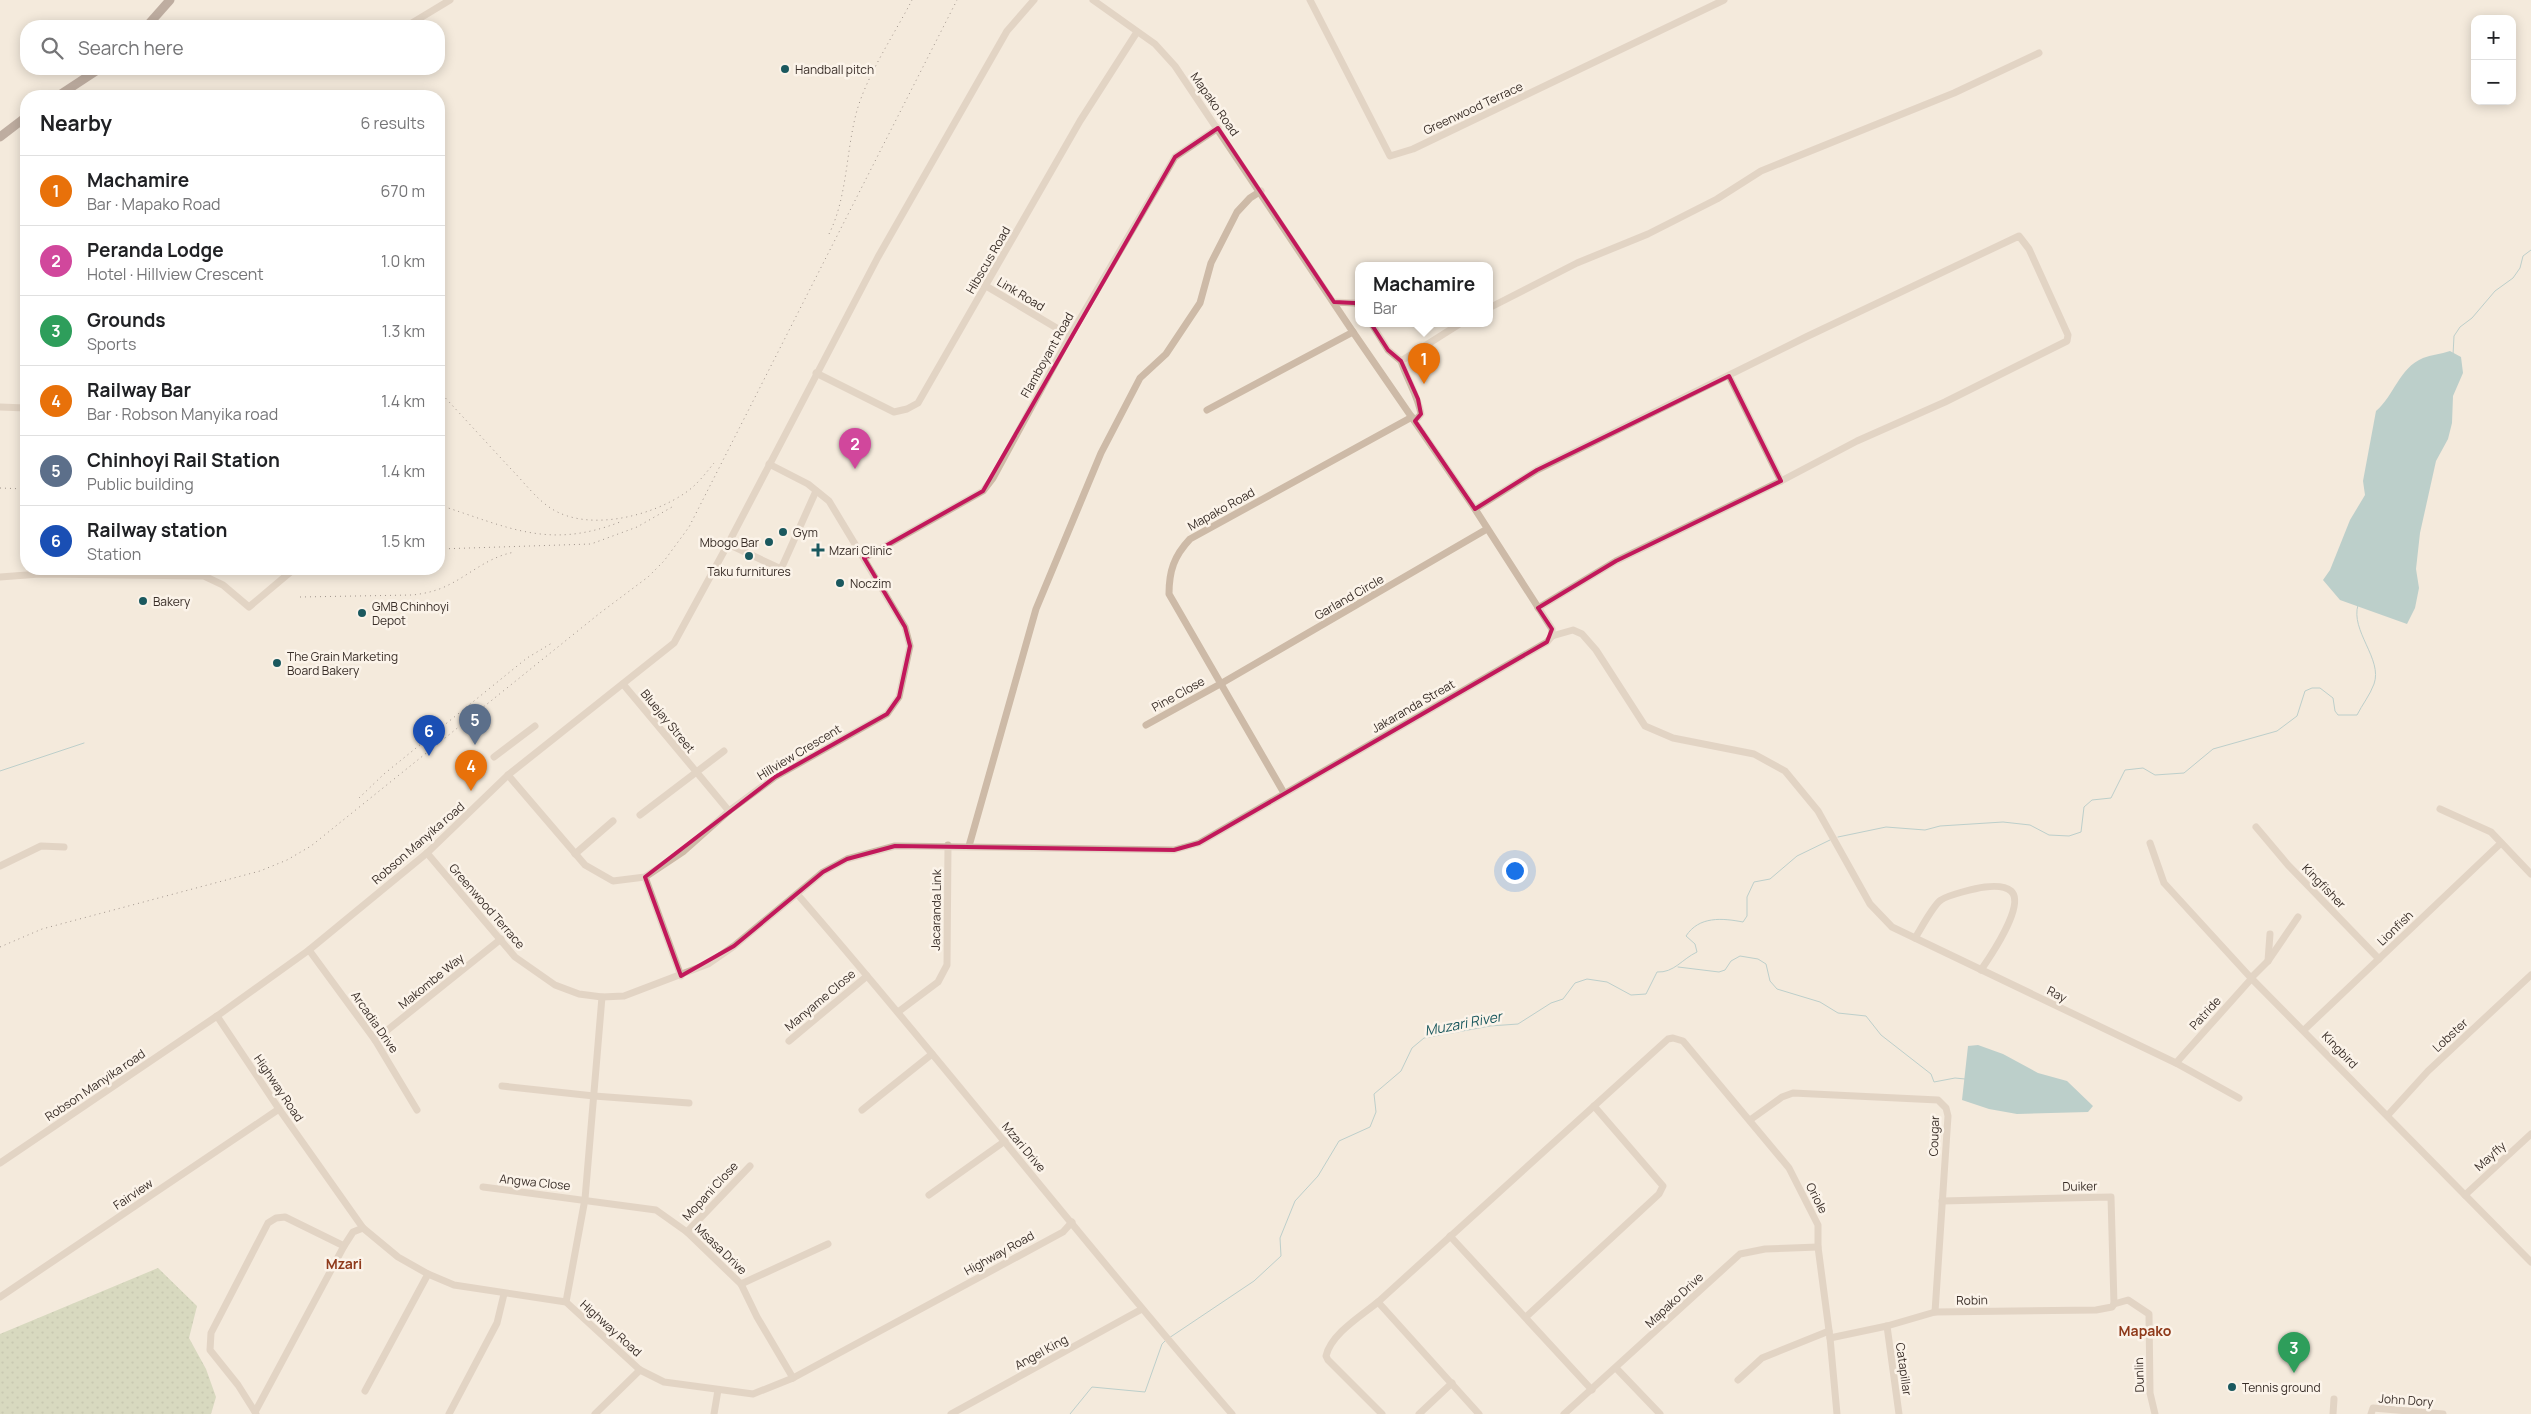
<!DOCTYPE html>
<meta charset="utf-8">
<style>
:root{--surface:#fff;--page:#f2f2f2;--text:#202124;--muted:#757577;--line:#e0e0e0;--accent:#1a73e8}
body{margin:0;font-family:Manrope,sans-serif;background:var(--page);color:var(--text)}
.controls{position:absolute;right:15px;top:15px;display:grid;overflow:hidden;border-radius:10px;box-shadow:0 2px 12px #0003}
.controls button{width:45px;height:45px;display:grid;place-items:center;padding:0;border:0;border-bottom:1px solid var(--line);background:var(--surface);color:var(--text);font:25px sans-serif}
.you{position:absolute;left:1514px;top:870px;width:18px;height:18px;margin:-12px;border:4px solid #fff;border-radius:50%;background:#1a73e8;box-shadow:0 0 0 8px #1a73e833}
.badge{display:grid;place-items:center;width:32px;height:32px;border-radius:50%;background:var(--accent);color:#fff;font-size:16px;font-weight:700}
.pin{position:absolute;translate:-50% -41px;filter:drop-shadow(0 1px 2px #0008)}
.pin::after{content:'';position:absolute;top:26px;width:18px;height:15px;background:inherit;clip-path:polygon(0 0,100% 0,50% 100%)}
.popup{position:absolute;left:1355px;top:262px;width:138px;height:65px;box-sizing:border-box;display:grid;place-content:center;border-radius:10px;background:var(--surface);filter:drop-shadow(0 1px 4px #0005);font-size:16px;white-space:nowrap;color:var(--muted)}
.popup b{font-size:19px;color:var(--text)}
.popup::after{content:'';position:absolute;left:50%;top:100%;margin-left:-10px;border:10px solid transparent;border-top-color:var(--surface)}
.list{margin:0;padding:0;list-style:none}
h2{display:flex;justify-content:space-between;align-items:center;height:65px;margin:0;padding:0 20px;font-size:21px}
h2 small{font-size:16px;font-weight:400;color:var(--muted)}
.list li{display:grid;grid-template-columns:32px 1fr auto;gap:15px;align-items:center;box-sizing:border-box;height:70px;padding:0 20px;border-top:1px solid var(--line)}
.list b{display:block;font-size:19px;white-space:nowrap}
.list p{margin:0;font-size:16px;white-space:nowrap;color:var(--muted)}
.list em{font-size:16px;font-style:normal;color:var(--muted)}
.icon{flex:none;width:28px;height:28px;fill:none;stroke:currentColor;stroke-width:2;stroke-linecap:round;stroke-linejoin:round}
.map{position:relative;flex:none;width:2531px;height:1414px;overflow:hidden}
.search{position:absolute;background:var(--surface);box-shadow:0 2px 12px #0003;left:20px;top:20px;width:425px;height:55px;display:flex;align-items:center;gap:12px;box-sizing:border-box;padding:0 18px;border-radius:20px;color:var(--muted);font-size:19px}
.panel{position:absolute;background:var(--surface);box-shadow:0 2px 12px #0003;left:20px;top:90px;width:425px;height:485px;border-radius:20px}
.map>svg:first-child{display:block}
</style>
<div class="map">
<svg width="2531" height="1414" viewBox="0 0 2531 1414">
<defs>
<pattern id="grass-dots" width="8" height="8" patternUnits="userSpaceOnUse" patternTransform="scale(1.25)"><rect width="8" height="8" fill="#b5c59b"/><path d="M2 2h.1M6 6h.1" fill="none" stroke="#94a07e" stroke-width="1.8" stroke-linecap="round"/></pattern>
</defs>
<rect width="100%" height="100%" fill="#f4eadc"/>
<path fill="url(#grass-dots)" d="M158,1268L197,1306L189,1338L206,1369L216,1397L211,1414H0V1334Z"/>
<g fill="#79afb4">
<path d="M2450,351L2461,357L2463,373L2453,396L2452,423L2448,439L2436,461L2420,533L2416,569L2419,588L2415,608L2407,624L2340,600L2323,580L2330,570L2350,520L2365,495L2363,481L2376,411C2395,395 2398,369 2423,358C2431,355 2441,354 2450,351Z"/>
<path d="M1978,1045L2003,1054L2038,1073L2067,1081L2093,1106L2088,1112L2017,1114L1989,1109L1962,1100L1968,1046Z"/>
</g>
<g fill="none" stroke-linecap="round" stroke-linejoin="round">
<g stroke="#79afb4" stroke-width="1">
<path d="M2453,355L2454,336L2460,327L2472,318L2495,291L2513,278L2520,268L2523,256L2531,250"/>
<path d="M0,771L84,743"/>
<path d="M1838,837L1886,827L1925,830L1940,826L2003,822L2030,825L2049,835L2069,836L2081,832L2084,807L2092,800L2111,798L2125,770L2143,768L2155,775L2184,773L2213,749L2277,731L2297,716L2305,691L2312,688H2320L2333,698L2335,711L2338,715H2357C2362,705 2370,695 2374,684C2383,659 2350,631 2358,605"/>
<path d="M1678,967L1719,972L1725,970L1731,961L1740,956L1758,959L1766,964L1770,981L1777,989L1820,1002L1838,1013L1866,1016L1881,1035L1931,1074L1934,1082L1955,1078L1965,1079"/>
<path d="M1169,1338L1254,1281L1281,1256L1280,1238L1295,1201L1318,1176L1339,1141L1370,1127L1376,1112L1374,1094L1401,1071L1412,1048L1424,1038L1490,1026L1518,1024L1551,1003L1563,999L1575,983L1587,979L1607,982L1631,995L1646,994L1657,972C1674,973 1682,959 1697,952L1695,944L1686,936C1699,916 1722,918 1743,922L1747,916V897L1754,882L1770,879L1797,856L1830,840"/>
<path d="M1070,1414L1092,1387L1145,1392L1162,1344L1166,1340"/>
</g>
<g stroke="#cdbaa7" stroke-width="7">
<path d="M1093,0L1155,44L1175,66L1353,332L1475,509L1552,629V636"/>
<path d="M1310,0L1390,156L1413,149L1724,0"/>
<path d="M407,26L450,0"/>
<path d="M986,286L1070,336"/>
<path d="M1334,302L1355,303L1359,306"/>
<path d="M1489,308L1577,263L1648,234L1717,199L1761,171L1954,93L2039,53"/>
<path d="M1371,323L1388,350L1401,361"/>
<path d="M816,373L894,412L907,409L918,403L1080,121L1137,32"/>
<path d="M1729,376L1781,481"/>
<path d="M0,407L26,408"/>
<path d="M1207,410L1353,332"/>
<path d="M1415,421L1421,414C1418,395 1407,380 1401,361L1461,323"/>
<path d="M1475,509L1537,470L1808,336L2019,236L2029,249L2068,335L2067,341L1945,402L1857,441L1781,481L1616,561L1538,608"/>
<path d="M728,544L781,569L816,491"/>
<path d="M864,558L983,491L993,478L1070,336L1175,157L1218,128"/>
<path d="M0,577L40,574L204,576L223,585L249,607L294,569"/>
<path d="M1552,636L1573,630L1582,634L1596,650L1645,726L1673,738L1754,754L1785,771L1818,811L1870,904L1892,927L2176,1063L2239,1098"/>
<path d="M623,684L729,811"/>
<path d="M1146,725L1222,683L1487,529"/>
<path d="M494,757L535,726"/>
<path d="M508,775L585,865L613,881L645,877L684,851L729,811L775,777L887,714L899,697L910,646L905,627L829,501L808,484L769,464"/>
<path d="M1284,793L1169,594C1169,571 1174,556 1190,539L1412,417"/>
<path d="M2440,809L2491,832L2531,874"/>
<path d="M640,815L724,751"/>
<path d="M2256,827L2288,865L2379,959"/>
<path d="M2150,843L2164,883L2251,978L2531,1262"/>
<path d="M969,846L1036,609L1101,453L1140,378L1166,354L1200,303L1211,263L1237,212L1250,198L1261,191"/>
<path d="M427,853L515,957L555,985L579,994L602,997L624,996L708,964L734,946L823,872L847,859L895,846L1174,850L1199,843L1547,642L1552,636"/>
<path d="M575,854L613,821"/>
<path d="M0,866L41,846L64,847"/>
<path d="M645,877L681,976"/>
<path d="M798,895C946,1065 1084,1244 1232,1414"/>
<path d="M1915,938C1921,929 1933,905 1941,900C1948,895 1976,888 1985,887C1993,886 2004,885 2011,891C2026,904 1990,957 1981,970"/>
<path d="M309,950L375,1040L417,1110"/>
<path d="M2268,961L2270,934"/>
<path d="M2251,978L2268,961L2298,917"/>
<path d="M898,1012L938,982L947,965L948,845"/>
<path d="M217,1016L279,1109L363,1228L398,1257L428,1274L454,1285L566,1302L640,1370L664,1382L753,1394L793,1378L1063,1232L1072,1222"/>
<path d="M2304,1030L2501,843"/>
<path d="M375,1040L501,939"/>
<path d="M789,1041L867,976"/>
<path d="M2176,1063L2252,978"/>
<path d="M502,1086L594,1096L689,1103"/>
<path d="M862,1110L932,1054"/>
<path d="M2388,1115L2428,1071L2531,975"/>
<path d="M1750,1120L1782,1097L1793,1093L1938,1100L1946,1108L1948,1116L1935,1312"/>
<path d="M0,1163L217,1016L309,950L427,853L508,775L674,643L728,544L878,257L1007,31L1034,0"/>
<path d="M483,1187L656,1210L687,1232L741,1284L757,1317L793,1378"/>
<path d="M929,1195L1005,1141"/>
<path d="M2465,1195L2531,1134"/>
<path d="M1942,1201L2111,1197L2114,1304"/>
<path d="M687,1232L750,1166"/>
<path d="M1450,1236L1592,1390"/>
<path d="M741,1284L828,1244"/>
<path d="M0,1297L279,1109"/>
<path d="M566,1302L585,1199L602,997"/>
<path d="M1378,1302L1479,1414"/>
<path d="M1526,1317L1659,1194L1663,1186L1594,1106"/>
<path d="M1887,1326L1899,1414"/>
<path d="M1830,1338L1887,1326L1935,1312L2096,1310L2112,1307L2114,1304L2128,1300L2149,1314L2150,1393L2155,1414"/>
<path d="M1616,1368L1660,1414"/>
<path d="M1738,1380L1762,1358L1829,1331"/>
<path d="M365,1391L428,1274"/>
<path d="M255,1412L238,1385L210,1350L211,1333L268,1223L276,1218L285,1217L344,1246"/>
<path d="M256,1414L255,1412L344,1246L353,1232L363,1228"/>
<path d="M449,1414L497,1323L504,1294"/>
<path d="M595,1414L640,1370"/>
<path d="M714,1414L718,1390"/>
<path d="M951,1414L1142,1309"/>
<path d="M1382,1414L1328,1360L1326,1356C1331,1334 1361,1316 1378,1302L1668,1039L1673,1038L1683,1041L1789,1168L1818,1225V1247L1830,1338L1837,1414"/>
<path d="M1419,1414L1452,1383"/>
<path d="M1564,1414L1740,1254L1765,1249L1818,1247"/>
<path d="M2333,1414L2334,1399"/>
<path d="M2371,1414L2373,1408L2443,1414"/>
</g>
<g stroke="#7c6558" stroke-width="9">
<path d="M147,26L170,0"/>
<path d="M58,96L99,69"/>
<path d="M0,137L26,117"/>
</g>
<g stroke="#392e28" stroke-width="1" stroke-dasharray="1 4" stroke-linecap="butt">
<path d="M829,234C847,198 846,153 856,114C866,76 894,35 912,0"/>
<path d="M439,391C463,417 487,443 511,469C524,482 536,499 552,509C589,532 652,516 685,493C697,485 705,474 714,463"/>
<path d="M0,488L26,489"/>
<path d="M439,505C508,527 548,550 620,522"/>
<path d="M439,549L591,544L637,527L672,507"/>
<path d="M300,597L412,595C422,594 432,592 442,588C468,577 486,557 515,552"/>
<path d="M359,798L384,774L527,658L552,643"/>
<path d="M0,947L42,929L260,871L287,860L311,846L600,613L648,577L664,561L689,527L957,0"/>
</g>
</g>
<path d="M0 0H2531V1414H0ZM1218,128L1334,302L1355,303L1361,308L1388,350L1401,361L1418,399L1421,414L1415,421L1475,509L1537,470L1729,376L1781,481L1616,561L1538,608L1552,629L1547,642L1199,843L1174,850L895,846L847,859L823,872L734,946L681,976L645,877L775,777L887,714L899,697L910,646L905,627L864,558L983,491L1175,157Z" fill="#f4eadc" fill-opacity=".55" fill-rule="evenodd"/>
<path fill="none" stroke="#c2185b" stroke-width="4" stroke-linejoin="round" d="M1218,128L1334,302L1355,303L1361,308L1388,350L1401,361L1418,399L1421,414L1415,421L1475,509L1537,470L1729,376L1781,481L1616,561L1538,608L1552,629L1547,642L1199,843L1174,850L895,846L847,859L823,872L734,946L681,976L645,877L775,777L887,714L899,697L910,646L905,627L864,558L983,491L1175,157Z"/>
<g fill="#1a585e" stroke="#fbf3e9" stroke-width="2">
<circle cx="785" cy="69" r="5"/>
<circle cx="783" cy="532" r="5"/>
<circle cx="769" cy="542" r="5"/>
<path d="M815.5 542.5h5v5h5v5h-5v5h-5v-5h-5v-5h5z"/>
<circle cx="749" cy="556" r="5"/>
<circle cx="840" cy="583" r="5"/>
<circle cx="143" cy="601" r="5"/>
<circle cx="362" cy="613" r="5"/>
<circle cx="277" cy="663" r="5"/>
<circle cx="2232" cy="1387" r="5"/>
</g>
<g text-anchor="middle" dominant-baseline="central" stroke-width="5" stroke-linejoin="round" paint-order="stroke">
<g font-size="12" fill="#392e28" stroke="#fbf3e9" text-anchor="start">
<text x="795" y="69">Handball pitch</text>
<text x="793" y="532">Gym</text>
<text x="759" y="542" text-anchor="end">Mbogo Bar</text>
<text x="829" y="550">Mzari Clinic</text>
<text x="749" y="571" text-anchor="middle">Taku furnitures</text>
<text x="850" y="583">Noczim</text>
<text x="153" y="601">Bakery</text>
<text x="372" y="606">GMB Chinhoyi<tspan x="372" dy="14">Depot</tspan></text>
<text x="287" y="656">The Grain Marketing<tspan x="287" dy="14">Board Bakery</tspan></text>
<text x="2242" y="1387">Tennis ground</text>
</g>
<g font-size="12" fill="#392e28" stroke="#fbf3e9">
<text transform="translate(1215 104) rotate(55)">Mapako Road</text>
<text transform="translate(1473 108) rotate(-25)">Greenwood Terrace</text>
<text transform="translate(988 260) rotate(-60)">Hibscus Road</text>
<text transform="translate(1021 294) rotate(31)">Link Road</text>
<text transform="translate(1047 355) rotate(-61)">Flamboyant Road</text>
<text transform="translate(1221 509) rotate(-29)">Mapako Road</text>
<text transform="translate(1349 597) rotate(-30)">Garland Circle</text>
<text transform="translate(1178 694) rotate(-29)">Pine Close</text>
<text transform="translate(1413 706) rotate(-30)">Jakaranda Streat</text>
<text transform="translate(668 721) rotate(51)">Bluejay Street</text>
<text transform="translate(799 752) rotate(-31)">Hillview Crescent</text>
<text transform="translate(418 843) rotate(-41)">Robson Manyika road</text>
<text transform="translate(2324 886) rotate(46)">Kingfisher</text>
<text transform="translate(487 906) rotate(49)">Greenwood Terrace</text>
<text transform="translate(936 910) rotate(-89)">Jacaranda Link</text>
<text transform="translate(2395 928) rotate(-44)">Lionfish</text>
<text transform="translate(431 981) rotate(-39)">Makombe Way</text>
<text transform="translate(2057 994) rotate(26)">Ray</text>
<text transform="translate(820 1000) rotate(-40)">Manyame Close</text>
<text transform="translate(2205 1013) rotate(-48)">Patride</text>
<text transform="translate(375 1022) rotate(55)">Arcadia Drive</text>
<text transform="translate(2450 1035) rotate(-43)">Lobster</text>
<text transform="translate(2340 1050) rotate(46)">Kingbird</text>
<text transform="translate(95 1085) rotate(-34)">Robson Manyika road</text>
<text transform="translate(279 1088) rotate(56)">Highway Road</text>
<text transform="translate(1934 1136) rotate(-88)">Cougar</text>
<text transform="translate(1024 1147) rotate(50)">Mzari Drive</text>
<text transform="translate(2490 1156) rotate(-42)">Mayfly</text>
<text transform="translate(535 1182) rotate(6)">Angwa Close</text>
<text transform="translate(2080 1186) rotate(-1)">Duiker</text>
<text transform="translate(710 1191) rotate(-47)">Mopani Close</text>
<text transform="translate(133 1194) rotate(-34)">Fairview</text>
<text transform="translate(1817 1198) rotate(63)">Oriole</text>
<text transform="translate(721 1249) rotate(44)">Msasa Drive</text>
<text transform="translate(999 1253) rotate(-29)">Highway Road</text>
<text transform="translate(1674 1300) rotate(-43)">Mapako Drive</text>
<text transform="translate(1972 1300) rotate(-1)">Robin</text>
<text transform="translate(611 1328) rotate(42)">Highway Road</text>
<text transform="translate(1041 1352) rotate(-29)">Angel King</text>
<text transform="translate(1904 1369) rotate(82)">Catapillar</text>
<text transform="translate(2139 1375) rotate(-92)">Dunlin</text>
<text transform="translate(2406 1400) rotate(4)">John Dory</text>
</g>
<g font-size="14" font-style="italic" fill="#1a585e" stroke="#fbf3e9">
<text transform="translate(1463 1023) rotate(-11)">Muzari River</text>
</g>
<g font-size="14" font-weight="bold" fill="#8f3a1b" stroke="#fbf3e9">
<text x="344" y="1263">Mzari</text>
<text x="2145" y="1330">Mapako</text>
</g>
</g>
</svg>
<div class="controls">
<button>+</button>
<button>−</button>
</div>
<div class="you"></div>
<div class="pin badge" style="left:1424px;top:384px;background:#e8710a">1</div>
<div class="popup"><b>Machamire</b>Bar</div>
<div class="pin badge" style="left:855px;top:469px;background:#d1479c">2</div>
<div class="pin badge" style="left:2294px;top:1373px;background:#2e9e5b">3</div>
<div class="pin badge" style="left:471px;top:791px;background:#e8710a">4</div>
<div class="pin badge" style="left:475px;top:745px;background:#5c6f8a">5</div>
<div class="pin badge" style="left:429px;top:756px;background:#1a4fb4">6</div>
<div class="search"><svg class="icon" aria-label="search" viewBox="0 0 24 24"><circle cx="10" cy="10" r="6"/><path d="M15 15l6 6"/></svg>Search here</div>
<section class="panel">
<h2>Nearby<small>6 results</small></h2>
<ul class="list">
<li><span class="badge" style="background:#e8710a">1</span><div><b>Machamire</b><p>Bar · Mapako Road</p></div><em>670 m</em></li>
<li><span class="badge" style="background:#d1479c">2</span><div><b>Peranda Lodge</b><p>Hotel · Hillview Crescent</p></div><em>1.0 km</em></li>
<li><span class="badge" style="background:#2e9e5b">3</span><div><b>Grounds</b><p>Sports</p></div><em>1.3 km</em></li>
<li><span class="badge" style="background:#e8710a">4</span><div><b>Railway Bar</b><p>Bar · Robson Manyika road</p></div><em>1.4 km</em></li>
<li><span class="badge" style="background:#5c6f8a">5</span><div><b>Chinhoyi Rail Station</b><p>Public building</p></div><em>1.4 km</em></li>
<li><span class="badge" style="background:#1a4fb4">6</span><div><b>Railway station</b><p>Station</p></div><em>1.5 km</em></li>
</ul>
</section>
</div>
